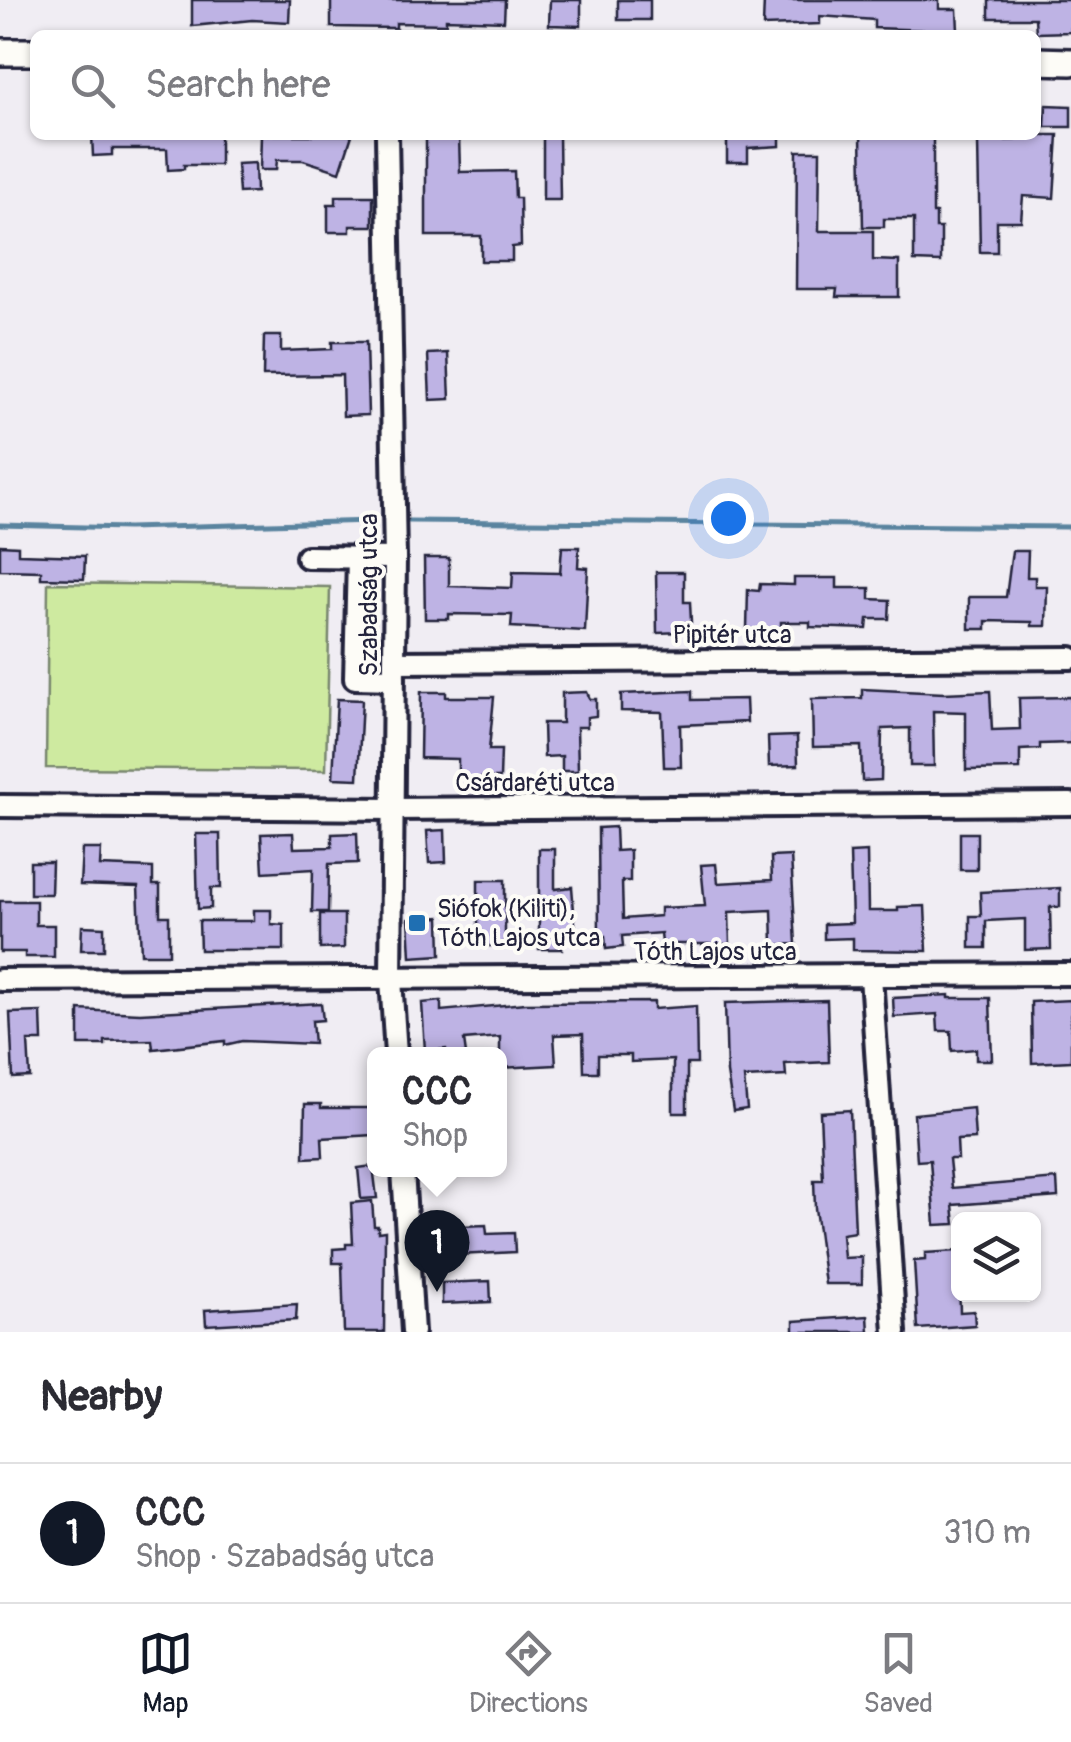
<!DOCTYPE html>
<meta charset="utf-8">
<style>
:root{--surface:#fff;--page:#f2f2f3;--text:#2b2b33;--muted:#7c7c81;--line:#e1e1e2;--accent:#111827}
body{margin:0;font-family:Pangolin,sans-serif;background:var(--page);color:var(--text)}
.controls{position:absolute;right:30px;bottom:30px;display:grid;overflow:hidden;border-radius:15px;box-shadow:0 2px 8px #0004}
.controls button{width:90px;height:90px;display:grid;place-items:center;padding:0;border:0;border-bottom:2px solid var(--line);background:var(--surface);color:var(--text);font:50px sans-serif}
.you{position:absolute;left:728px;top:518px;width:35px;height:35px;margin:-25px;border:8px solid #fff;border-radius:50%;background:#1a73e8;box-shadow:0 0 0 15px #1a73e833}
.badge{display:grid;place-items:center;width:65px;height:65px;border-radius:50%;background:var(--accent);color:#fff;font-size:32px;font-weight:700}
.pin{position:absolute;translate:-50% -82px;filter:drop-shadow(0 2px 5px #0008)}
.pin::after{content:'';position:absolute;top:52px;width:35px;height:30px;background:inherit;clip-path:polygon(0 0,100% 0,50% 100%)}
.popup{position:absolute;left:367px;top:1047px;width:140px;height:130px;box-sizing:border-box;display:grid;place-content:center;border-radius:15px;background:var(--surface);filter:drop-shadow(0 2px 8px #0005);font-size:32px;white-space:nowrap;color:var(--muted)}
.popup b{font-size:38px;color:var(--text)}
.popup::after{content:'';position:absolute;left:50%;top:100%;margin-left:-20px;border:20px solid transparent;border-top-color:var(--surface)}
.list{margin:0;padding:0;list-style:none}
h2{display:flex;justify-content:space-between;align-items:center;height:130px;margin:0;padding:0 40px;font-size:42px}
h2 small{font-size:32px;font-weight:400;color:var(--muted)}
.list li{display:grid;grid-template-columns:65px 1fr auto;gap:30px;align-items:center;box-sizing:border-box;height:140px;padding:0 40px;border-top:2px solid var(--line)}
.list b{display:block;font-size:38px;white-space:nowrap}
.list p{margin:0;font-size:32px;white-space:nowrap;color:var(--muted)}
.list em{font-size:32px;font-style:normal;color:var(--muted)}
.icon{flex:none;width:55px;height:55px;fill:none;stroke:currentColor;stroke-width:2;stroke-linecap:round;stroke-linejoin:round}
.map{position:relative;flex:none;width:1071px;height:1332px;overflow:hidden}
.search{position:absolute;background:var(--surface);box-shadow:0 2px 8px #0004;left:30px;right:30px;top:30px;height:110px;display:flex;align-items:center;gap:25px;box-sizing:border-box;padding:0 35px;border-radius:15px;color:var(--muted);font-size:38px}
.sheet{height:270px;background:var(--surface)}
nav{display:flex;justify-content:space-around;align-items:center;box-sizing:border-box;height:140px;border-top:2px solid var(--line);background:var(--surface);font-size:28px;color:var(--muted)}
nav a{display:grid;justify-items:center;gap:5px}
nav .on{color:var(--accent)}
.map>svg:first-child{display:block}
</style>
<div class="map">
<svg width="1071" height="1332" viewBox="0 0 1071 1332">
<rect width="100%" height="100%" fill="#f0edf3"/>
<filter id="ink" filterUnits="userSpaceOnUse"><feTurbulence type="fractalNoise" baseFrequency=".01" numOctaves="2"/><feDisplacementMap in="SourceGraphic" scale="20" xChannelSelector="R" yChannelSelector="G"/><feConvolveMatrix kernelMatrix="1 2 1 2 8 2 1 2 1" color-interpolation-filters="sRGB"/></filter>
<g filter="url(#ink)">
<path fill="#ceeaa0" stroke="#78866e" stroke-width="2.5" d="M48,583L330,587L326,770L46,768Z"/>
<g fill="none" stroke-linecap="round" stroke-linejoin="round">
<g stroke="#5a849f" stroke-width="5">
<path d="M409,521L1071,527"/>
<path d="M0,525L128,528L372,521"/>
</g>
</g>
<g fill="#beb3e4" stroke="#22223b" stroke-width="2.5">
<path d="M192,0H290L289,22L252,20L192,26Z"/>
<path d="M331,0H505L504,21L446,19V24L396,23V28L331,27Z"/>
<path d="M550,0H581V26L549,25Z"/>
<rect x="618" y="0" width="32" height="20"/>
<path d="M764,0H939V9H957L958,31L874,28V20L820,16V24L763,26Z"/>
<path d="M989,0H1071V32L1036,33L1035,18H989Z"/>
<path d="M1046,105L1071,106V127H1045Z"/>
<path d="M92,135H220V165H184V169L168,170L167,149H112V155L93,156Z"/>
<path d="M261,135H352L340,172L303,160H277L276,170H260Z"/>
<path d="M426,135H459L460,172L514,171L515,198H520L521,246L512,247V261H481V236H426Z"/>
<path d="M543,135H559L560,200H543Z"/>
<path d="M727,135H780V146L748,148V162H727Z"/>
<path d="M861,135H933V213H936V228H941V262L914,261V219H884V227H863Z"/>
<path d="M1016,135H1058L1054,198L1023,196L1021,221H997V252H980L978,141L1016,140Z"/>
<path d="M797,151H820L819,231H873V260L899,261V297H836L837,289H796Z"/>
<path d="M255,163L256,192L239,193L237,164Z"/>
<path d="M336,196H373V226H350V232H328V204H336Z"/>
<path d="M264,336H281V351L332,349V342H366L368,415L343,416L342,375L263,376Z"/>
<path d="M448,353L450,399L430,400L428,354Z"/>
<path d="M0,545L18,546V554L85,556L84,579L41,578V571L0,570Z"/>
<path d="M562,547H579L578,567L588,568L585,631L511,627L512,615L449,614V619H425L424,558H449V586L512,588L513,572L560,573Z"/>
<path d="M1012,551H1028L1027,577H1035V586H1047L1046,626H1032V622L986,621V629H969V597H1006Z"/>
<path d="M656,572H684V602H690L691,622L681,623L682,632L657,633Z"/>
<path d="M794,578H837V588H870V599L890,600L889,619H868L867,629L810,627V622H781V630L747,629L748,590L759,591L760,584L794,585Z"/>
<path d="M862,689L944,693L990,691L992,730L1020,729L1019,698L1071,697V743L1040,744V749L1020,750V769L966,770V712L933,711L934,766H910V728L882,729L881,780L862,781L861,746L813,747L812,699L862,698Z"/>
<path d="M692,691V700L746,699L747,722L680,725L681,767H664L662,712L621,711V694Z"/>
<path d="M421,692H446V697H494L489,750H501L500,778H458V759L420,758Z"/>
<path d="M587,692L590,699H596V716L587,717V727H577L578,771H562V756L544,757L543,723H562V693Z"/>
<path d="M337,699L362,700L358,779L333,778Z"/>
<path d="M797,736L798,765L769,766L768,737Z"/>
<path d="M615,827L616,851L630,850V881H622L623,919L660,916V908L705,906L701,865L716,864L718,883L772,880L771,857L791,856L796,944L773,945L772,910L729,912L730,944H662L661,933L622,936L623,947L606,949L605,936H599L598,828Z"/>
<path d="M445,830L446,862L429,863L427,831Z"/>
<path d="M293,833L294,848L332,847V834L357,833L358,863L329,864L328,912H312L313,869L263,872L261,834Z"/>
<rect x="960" y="833" width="17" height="37"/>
<path d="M196,834H220L221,888H211V908L198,909Z"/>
<path d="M82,849H101L100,866L153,868V885H160V916H169V954H141L138,887L80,885Z"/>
<path d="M539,849H555V889L572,887L576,935H562V949H539Z"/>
<path d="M867,852L868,911H898V907L925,906L927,951L853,950V938L824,939V924L852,923L850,853Z"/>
<path d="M30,862H52L51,894H30Z"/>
<rect x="478" y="880" width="27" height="66"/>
<path d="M1060,888V907H1050L1051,949L1025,950V919L986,921V948H970V916H981L980,892Z"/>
<path d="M0,901H36V925H54V957H25V952H0Z"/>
<path d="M254,910H271V924L284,925V950H200L199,921H254Z"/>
<path d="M320,914H344V948L320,949Z"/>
<path d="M440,917L441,955L411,957L409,919Z"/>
<path d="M82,926L104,927V950H81Z"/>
<path d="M949,995V998H990L992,1060H976V1049L952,1051L951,1031H938L937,1014L894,1017L893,998Z"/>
<path d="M827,1000L829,1062L785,1064L786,1076L744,1078L747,1109L733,1111L727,1073L725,1003Z"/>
<path d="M1071,1000V1061L1032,1063L1031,1002Z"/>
<path d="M441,1001V1011L525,1003L654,1002V1009L696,1006L697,1064H687V1113H673V1060L631,1062V1055H598V1072H584L583,1034L554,1035L556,1065L500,1068V1037L464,1040L466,1054H447L446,1049L425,1051L422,1003Z"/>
<path d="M321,1003L323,1020L312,1021L314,1044L242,1041L225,1045V1041L153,1049L152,1040L105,1041V1045H79V1010L140,1013Z"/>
<path d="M41,1012L42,1041H28L30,1077L13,1078L10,1013Z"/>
<path d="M305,1104H321V1108H374V1135L322,1138L323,1157L304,1158Z"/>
<path d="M973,1108L975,1139L957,1140L958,1159H949L952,1188L1057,1179L1058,1197L953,1205L955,1224L935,1225L930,1160L917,1161L914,1114Z"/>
<path d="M850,1110L855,1232L842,1234L844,1258L862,1257V1284H825L815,1208L814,1180H823L820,1112Z"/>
<path d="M373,1166L377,1198L361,1199L358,1168Z"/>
<path d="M372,1201L374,1226H378V1232L385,1231L384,1332H344L342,1263H333V1249L346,1248V1244H353L351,1203Z"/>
<path d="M486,1225L487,1234L514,1233L515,1252L439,1256L437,1227Z"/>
<path d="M958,1251L960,1312L974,1311L975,1325L918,1329L914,1261L925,1260V1253Z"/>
<path d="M490,1281L491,1302L442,1304V1283Z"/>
<path d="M297,1304L296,1320L206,1325L205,1310Z"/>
<path d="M868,1316L869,1332H794V1321Z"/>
</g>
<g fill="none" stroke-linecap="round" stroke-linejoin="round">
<defs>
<g id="minor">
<path d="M387,135L395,558L391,979L396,1054"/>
<path d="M307,557L395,558"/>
<path d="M358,558L355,678L394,679"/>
<path d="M394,662L1071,658"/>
<path d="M0,806L393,809L1071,804"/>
<path d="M871,976L895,1332"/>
<path d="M0,980L1071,974"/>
<path d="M403,1170L413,1332"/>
</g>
<g id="major">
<path d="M0,52H35"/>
<path d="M1036,61L1071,62"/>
</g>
</defs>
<use href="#minor" stroke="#22223b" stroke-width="28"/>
<use href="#major" stroke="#22223b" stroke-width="32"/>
<use href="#minor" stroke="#fdfcf7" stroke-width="20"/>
<use href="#major" stroke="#fdfcf7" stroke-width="25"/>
</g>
</g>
<rect fill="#1f6fb2" stroke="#fdfcf7" stroke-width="4" x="407" y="913" width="20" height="20" rx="5"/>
<g text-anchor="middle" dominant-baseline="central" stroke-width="8" stroke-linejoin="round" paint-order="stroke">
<g font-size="25" fill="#22223b" stroke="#fdfcf7">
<text transform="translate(369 595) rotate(-90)">Szabadság utca</text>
<text x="732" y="635">Pipitér utca</text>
<text x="535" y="783">Csárdaréti utca</text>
<text x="715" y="952">Tóth Lajos utca</text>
</g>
<g font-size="25" fill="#22223b" stroke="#fdfcf7" text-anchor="start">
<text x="437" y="909">Siófok (Kiliti),<tspan x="437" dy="29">Tóth Lajos utca</tspan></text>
</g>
</g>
</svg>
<div class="controls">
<button><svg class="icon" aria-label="layers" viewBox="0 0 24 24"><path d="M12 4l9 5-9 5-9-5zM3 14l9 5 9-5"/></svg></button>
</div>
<div class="you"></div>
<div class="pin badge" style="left:437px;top:1292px">1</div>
<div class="popup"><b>CCC</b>Shop</div>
<div class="search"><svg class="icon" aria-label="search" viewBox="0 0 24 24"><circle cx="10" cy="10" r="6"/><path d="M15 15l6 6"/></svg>Search here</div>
</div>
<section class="sheet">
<h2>Nearby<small></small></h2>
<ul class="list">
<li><span class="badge">1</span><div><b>CCC</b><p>Shop · Szabadság utca</p></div><em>310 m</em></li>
</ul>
</section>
<nav>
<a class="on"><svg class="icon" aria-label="map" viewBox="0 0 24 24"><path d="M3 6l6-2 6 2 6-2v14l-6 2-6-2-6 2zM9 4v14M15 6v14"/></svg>Map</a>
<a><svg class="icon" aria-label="directions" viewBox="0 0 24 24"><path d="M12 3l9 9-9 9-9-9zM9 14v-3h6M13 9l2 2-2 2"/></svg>Directions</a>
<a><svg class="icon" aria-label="saved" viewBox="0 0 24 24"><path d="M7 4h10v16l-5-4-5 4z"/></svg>Saved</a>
</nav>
